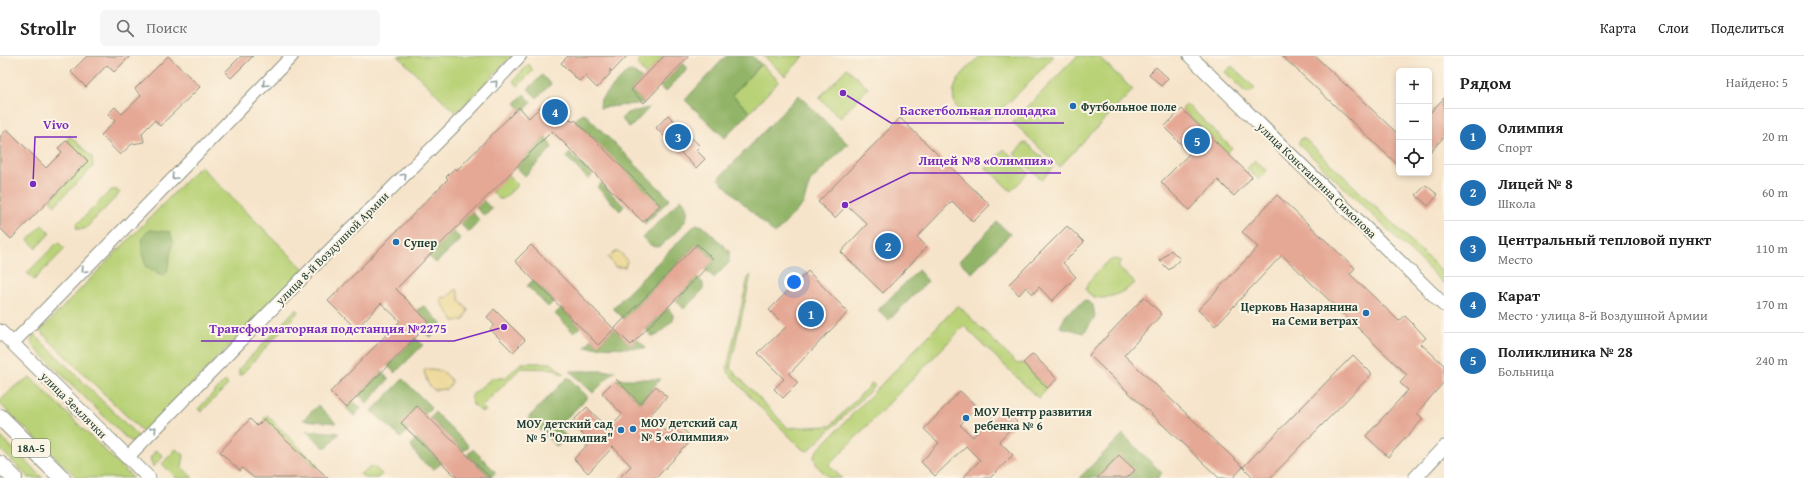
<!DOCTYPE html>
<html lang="ru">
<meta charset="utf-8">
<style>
:root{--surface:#fff;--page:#f6f6f6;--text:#222;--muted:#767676;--line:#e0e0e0;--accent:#1f6fb2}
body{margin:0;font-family:"Gentium Book Plus",serif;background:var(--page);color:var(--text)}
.controls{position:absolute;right:12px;top:12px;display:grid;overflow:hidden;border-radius:6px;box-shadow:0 2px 6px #0003}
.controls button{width:36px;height:36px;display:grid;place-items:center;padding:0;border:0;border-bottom:1px solid var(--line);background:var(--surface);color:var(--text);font:20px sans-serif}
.you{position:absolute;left:794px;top:226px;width:14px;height:14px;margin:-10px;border:3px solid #fff;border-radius:50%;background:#1a73e8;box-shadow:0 0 0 6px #1a73e833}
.badge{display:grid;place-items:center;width:26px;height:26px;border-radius:50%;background:var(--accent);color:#fff;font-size:13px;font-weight:700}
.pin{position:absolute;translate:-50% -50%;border:2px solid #fff;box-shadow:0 1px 4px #0006}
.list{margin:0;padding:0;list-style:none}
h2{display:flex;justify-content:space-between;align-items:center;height:52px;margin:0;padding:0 16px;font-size:17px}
h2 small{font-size:13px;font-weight:400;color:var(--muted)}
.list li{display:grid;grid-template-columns:26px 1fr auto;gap:12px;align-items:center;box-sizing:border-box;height:56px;padding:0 16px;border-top:1px solid var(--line)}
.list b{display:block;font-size:15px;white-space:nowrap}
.list p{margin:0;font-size:13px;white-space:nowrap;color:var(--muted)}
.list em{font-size:13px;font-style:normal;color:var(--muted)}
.icon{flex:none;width:22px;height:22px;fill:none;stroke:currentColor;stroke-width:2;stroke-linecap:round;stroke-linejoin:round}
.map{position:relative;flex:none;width:1444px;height:422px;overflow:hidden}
header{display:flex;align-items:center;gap:24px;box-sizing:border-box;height:56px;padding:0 20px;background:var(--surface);border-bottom:1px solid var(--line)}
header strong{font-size:19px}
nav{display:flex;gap:22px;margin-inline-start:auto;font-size:14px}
.search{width:280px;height:36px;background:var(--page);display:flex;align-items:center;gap:10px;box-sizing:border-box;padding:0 14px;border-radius:6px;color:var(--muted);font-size:15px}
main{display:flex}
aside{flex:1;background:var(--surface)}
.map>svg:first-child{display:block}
</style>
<header>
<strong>Strollr</strong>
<div class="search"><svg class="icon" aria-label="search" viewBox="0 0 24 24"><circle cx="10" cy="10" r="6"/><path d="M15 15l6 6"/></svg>Поиск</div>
<nav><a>Карта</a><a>Слои</a><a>Поделиться</a></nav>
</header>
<main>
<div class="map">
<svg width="1444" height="422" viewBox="0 0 1444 422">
<rect width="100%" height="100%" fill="#fcf5e5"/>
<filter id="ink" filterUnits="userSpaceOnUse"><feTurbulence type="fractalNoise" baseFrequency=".025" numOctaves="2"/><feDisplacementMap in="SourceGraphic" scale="8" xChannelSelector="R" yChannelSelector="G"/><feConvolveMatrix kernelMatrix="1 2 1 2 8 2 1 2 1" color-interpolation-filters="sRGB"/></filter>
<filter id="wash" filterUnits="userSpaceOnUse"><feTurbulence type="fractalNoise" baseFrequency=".012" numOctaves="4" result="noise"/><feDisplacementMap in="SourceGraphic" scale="16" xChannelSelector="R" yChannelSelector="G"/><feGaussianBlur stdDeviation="0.9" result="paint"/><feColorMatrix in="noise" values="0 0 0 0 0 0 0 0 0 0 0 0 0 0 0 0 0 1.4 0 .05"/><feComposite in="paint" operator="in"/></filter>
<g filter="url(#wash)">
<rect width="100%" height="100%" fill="#f6e4ca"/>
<g fill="#b9d277" stroke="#6c8856">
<path d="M398,0H512L456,57Z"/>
<path d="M643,0H664L646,19L638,10V5Z"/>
<path d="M764,0H804L785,20Z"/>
<path d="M980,0H1054C1041,13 1001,58 987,63C966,71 946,48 956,28C961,17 971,9 980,0Z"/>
<path d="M1077,0H1098L1133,34L1059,111L1013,66Z"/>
<path d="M529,8L533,15L518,30L513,25Z"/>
<path d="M761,8L779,25L750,56L732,39Z"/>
<path d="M1232,10L1255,32L1251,36H1245L1225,16Z"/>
<path d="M847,12L868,32L840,62L819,42Z"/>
<path d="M1187,48L1232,92L1227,97L1182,53Z"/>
<path d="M70,80L92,101L93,111L55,149L50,144L88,105L67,84Z"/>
<path d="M1303,81L1444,217V228L1298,87Z"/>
<path d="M1025,86L1053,111L1042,124L1014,98Z"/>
<path d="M1004,93L1029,117L1011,135L986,112Z"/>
<path d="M1255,104L1267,115L1259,124L1247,113Z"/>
<path d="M200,110L304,213L144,377L40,275Z"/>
<path d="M508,119L518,129L503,143H499L492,136Z"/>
<path d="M111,134H117L120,137L85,173H77L76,169Z"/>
<path d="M42,169L50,177L36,192L28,184Z"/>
<path d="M58,186L65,193L34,224L27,217Z"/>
<path d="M1114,203L1122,205L1118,211L1135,227C1124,237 1096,251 1086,234C1085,226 1106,205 1114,203Z"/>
<path d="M751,219L730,312L788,372L830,370L872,327L875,330L808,395L802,393L751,342L728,316L727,311L748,222Z"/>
<path d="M958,249L1017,308L1023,307L1047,332L1038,342L964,270L829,409L842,422H829L817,410L814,401L816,396Z"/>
<path d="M296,253L299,255L241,319L239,318V313Z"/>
<path d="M34,278L141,383L134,387L126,382L33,290L31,285Z"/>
<path d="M521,307H551L564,318L562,319L555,313L521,312L482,350L486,355L482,356L473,349L471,343L473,338L492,322H505Z"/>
<path d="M30,321L133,422H77L0,348V345L14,331Z"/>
<path d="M225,325L228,329L201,356L198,353Z"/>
<path d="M267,359L318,410L316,411L264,363Z"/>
<path d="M0,380L43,422H29L0,393Z"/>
<path d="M176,393L184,399L182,411L193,422H176L162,408Z"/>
<path d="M156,394L163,400L153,411L150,402Z"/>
<path d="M373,410L382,418L378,422H364L360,418Z"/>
</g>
<g fill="#92b468" stroke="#58784e">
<path d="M726,0H752L761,8L732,39L750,56L725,82L685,44Z"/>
<path d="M683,7L688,13L665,36L660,31Z"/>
<path d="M632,15L642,23L631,34L644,47L600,52L601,43L627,16Z"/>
<path d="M542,19L551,28L537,42L528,33Z"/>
<path d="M524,38L532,46L523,56L515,47Z"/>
<path d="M799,39L848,88L810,126L803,148L775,178L718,123Z"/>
<path d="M649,52L630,72L621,63L627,57Z"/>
<path d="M584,57L670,143L645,168L643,166L659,149L575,64Z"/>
<path d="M546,81L552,92L525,120L516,111Z"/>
<path d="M570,97L593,119L588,123L566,101Z"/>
<path d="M601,127L624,150L620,155L597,131Z"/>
<path d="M681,143C699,162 674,176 661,190C652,193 648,187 643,182Z"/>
<path d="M483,144L492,153L485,160L476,152Z"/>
<path d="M472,156L480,165L469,176L460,168Z"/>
<path d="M997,166L1010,178L972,217L959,205Z"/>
<path d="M696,168L703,170L729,195V207L714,222L705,213L714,204L697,188L624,263L613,252Z"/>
<path d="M150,174L170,176L173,185L167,216L163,220L146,211C142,199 137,183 150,174Z"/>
<path d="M453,175L461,183L436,207L428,200Z"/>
<path d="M918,214L928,225L889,264L878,254Z"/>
<path d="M697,221L703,227V234L684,253L676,244Z"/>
<path d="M533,224L554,245L548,251L527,230Z"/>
<path d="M1085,244L1093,249L1095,261L1084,277L1060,271L1066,259Z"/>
<path d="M424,250L441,267L440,272L431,281L422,275L430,267L417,254Z"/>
<path d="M561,252L580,271L574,277L555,258Z"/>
<path d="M668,252L673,259V264L658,279L652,280L646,274Z"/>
<path d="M614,273L631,289L637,283L646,292L585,291L592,283L598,289Z"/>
<path d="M415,282L423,289L395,317L388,310Z"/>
<path d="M570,315H615L593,337Z"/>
<path d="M382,316L389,323L367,347L359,339Z"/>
<path d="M568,321L588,341L557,371L567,381L557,391L528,362Z"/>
<path d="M403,323L431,351L425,358L417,351L401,367L408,374L401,382L372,355Z"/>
<path d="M616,323H660L640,347Z"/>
<path d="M353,345L361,352L354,360L346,352Z"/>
<path d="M318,349L336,367L303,364Z"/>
<path d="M435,356L469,390L464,395L430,362Z"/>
<path d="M306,374L339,377L327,391H323Z"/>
<path d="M1123,378L1162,417L1158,422H1127L1135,414L1097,422H1079Z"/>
<path d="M416,382L442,407L434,413C426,410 414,398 411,389Z"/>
<path d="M473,393L496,416L491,421L467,399Z"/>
</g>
<g fill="#eeda9e" stroke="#868c69">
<path d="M616,196H620L627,205L625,211H615L608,201Z"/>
<path d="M457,233L460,245L468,254L464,264L454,265L440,244L442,241L446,242Z"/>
<path d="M426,313C438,313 445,314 452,326L447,333L434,334L428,328L424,315Z"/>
</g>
<g id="blocks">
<g fill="#e5a895">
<path d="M87,0H130L114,16L107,9L86,31L71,16Z"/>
<path d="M168,0L200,31L160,70L155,64L142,77L144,86L132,88L120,99L101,79L115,65L108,58L115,51L122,58L141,40L135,33Z"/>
<path d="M241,0H253L231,22L225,16Z"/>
<path d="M568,0H627L612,16L610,13V18L597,32L585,20L579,25L561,7Z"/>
<path d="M664,0H689L644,47L631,34Z"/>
<path d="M1282,0H1315L1399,79V110Z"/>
<path d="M1156,11L1168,22L1161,30L1149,18Z"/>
<path d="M549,42L573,66L575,64L660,149L643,166L552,75L396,233L430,267L346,352L330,336L400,265L381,247L356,273L328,245L448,123L446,121L455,112L457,114L519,51L529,62Z"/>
<path d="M1444,42V81L1429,97V58Z"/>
<path d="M1182,53L1252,121L1234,140L1218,124L1189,154L1161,126L1190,97L1164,71Z"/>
<path d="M668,59L700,90L696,94L705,103L696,112L656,72Z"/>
<path d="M900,62L990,149L973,166L952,145L917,181L927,191L883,237L841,196L867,168L847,149L835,162L818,146Z"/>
<path d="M7,73L46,112L62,96L58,92L67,84L88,105L11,183L0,172V81Z"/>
<path d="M1426,129L1438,139L1428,150L1416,139Z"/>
<path d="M1277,139L1355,212L1350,218L1399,265L1405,260L1416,271L1426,282L1420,287L1444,309V326L1417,357L1423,363L1388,401L1366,380L1408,334L1400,327L1407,319L1282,199L1215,270L1198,254L1258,191L1242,176Z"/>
<path d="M1067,170L1084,186L1063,207L1076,221L1052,245L1039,231L1033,238L1026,231L1019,239L1009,228Z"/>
<path d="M697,188L714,204L631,289L614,273Z"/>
<path d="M531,189L614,273L598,289L515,205Z"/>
<path d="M1171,194L1180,203L1169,214L1160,205Z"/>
<path d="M808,215L848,256L789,318L798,327L783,342L774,333L784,323L758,297L786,271L769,254Z"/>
<path d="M1144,241L1162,258L1124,299L1243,411L1233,422H1219L1089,299Z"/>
<path d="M494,253L525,284L513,296L490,273L494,269L487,261Z"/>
<path d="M1033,298L1057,323L1047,332L1023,307Z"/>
<path d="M1353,299L1372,318L1270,422H1254L1243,411Z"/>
<path d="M616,323L640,347L656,330L667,341L649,360L665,375L674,365L693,383L656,422H619L631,410L613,391L588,417L574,403L590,386L571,367L587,351L608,373L622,358L602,337Z"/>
<path d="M960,335L977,351L960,369L973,381L1002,352L1017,366L999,385L1013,399L990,422H963L980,404L966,390L935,420L921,406L939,387L924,373Z"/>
<path d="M417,350L466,398L491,422H458L451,416L401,367Z"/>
<path d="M250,363L257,370L264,363L328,422H254L242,412L240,415L220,396Z"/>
<path d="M1119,399L1135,414L1127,422H1097Z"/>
</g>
</g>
</g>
<g filter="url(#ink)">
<use href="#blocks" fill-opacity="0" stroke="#8a907f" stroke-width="1"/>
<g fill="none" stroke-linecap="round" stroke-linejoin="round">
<defs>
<g id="tertiary">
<path d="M13,287L292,0"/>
<path d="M127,402L317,207L462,62L520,0"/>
</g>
<g id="secondary">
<path d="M1190,0L1444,249"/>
<path d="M0,275L149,422"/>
<path d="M1415,422L1444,391"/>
</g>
<g id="trunk">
<path d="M0,361L62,422"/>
<path d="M0,408L14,422"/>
</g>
</defs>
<use href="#tertiary" stroke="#8a907f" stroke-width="14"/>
<use href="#secondary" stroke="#8a907f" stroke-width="15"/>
<use href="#trunk" stroke="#8a907f" stroke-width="18"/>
<use href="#tertiary" stroke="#fff" stroke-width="12"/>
<use href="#secondary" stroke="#fff" stroke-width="13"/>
<use href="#trunk" stroke="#fff" stroke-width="16"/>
</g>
<defs><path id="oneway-chevron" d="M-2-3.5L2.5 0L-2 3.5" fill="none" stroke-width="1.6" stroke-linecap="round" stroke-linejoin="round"/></defs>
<g stroke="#8f9e9a">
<use href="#oneway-chevron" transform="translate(495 27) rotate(-47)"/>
<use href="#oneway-chevron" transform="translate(265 28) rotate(134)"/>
<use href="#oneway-chevron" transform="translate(404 120) rotate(-45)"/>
<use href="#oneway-chevron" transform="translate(174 121) rotate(134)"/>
<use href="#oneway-chevron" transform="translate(84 214) rotate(134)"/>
<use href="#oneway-chevron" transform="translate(154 373) rotate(-47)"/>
</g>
</g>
<g fill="#1f6fb2" stroke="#fcf5e5" stroke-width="1.5">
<circle cx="1073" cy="50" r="4"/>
<circle cx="396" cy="186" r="4"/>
<circle cx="1366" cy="257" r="4"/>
<circle cx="966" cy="362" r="4"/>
<circle cx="633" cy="373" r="4"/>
<circle cx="621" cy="374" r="4"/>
</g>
<g text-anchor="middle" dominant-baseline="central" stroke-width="4" stroke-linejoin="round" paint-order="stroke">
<rect fill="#fcf5e5" stroke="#617469" stroke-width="1" x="12" y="383" width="38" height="18" rx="3"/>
<g font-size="11" font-weight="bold" fill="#1f3d34">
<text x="31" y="392">18А-5</text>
</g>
<g font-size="12" font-weight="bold" fill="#1f3d34" stroke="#fcf5e5" text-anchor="start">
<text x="1081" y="50">Футбольное поле</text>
<text x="404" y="186">Супер</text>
<text x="1358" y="250" text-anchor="end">Церковь Назарянина<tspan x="1358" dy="14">на Семи ветрах</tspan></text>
<text x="974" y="355">МОУ Центр развития<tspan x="974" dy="14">ребенка № 6</tspan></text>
<text x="641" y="366">МОУ детский сад<tspan x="641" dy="14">№ 5 «Олимпия»</tspan></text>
<text x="613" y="367" text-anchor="end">МОУ детский сад<tspan x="613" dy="14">№ 5 "Олимпия"</tspan></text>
</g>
<g font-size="12" fill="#1f3d34" stroke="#fcf5e5">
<text transform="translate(1317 124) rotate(44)">улица Константина Симонова</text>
<text transform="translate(332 192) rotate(-45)">улица 8-й Воздушной Армии</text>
<text transform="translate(74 349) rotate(45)">улица Землячки</text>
</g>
</g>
<path fill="none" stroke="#7b2cbf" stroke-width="1.5" d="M843 37L891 67H1064M33 128L35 81H77M845 149L910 117H1061M504 271L454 285H201"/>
<g fill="#7b2cbf" stroke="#fcf5e5" stroke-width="1.5">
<circle cx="843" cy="37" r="4"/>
<circle cx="33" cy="128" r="4"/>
<circle cx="845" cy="149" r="4"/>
<circle cx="504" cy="271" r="4"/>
</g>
<g font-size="13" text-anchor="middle" font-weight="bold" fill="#7b2cbf" stroke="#fcf5e5" stroke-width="4" stroke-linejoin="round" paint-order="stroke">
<text x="978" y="59">Баскетбольная площадка</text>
<text x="56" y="73">Vivo</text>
<text x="986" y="109">Лицей №8 «Олимпия»</text>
<text x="328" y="277">Трансформаторная подстанция №2275</text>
</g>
</svg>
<div class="controls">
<button>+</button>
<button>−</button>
<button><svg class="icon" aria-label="locate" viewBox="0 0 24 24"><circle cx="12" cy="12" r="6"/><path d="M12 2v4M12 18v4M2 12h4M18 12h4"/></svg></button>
</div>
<div class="you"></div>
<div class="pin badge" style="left:811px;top:258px">1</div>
<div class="pin badge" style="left:888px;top:190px">2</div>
<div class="pin badge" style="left:678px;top:81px">3</div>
<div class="pin badge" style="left:555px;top:56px">4</div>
<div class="pin badge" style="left:1197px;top:85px">5</div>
</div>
<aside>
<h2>Рядом<small>Найдено: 5</small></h2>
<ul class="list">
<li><span class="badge">1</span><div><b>Олимпия</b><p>Спорт</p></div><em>20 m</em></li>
<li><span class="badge">2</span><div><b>Лицей № 8</b><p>Школа</p></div><em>60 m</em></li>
<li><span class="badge">3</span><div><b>Центральный тепловой пункт</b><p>Место</p></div><em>110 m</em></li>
<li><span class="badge">4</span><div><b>Карат</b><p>Место · улица 8-й Воздушной Армии</p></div><em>170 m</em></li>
<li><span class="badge">5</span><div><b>Поликлиника № 28</b><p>Больница</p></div><em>240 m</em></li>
</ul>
</aside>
</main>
